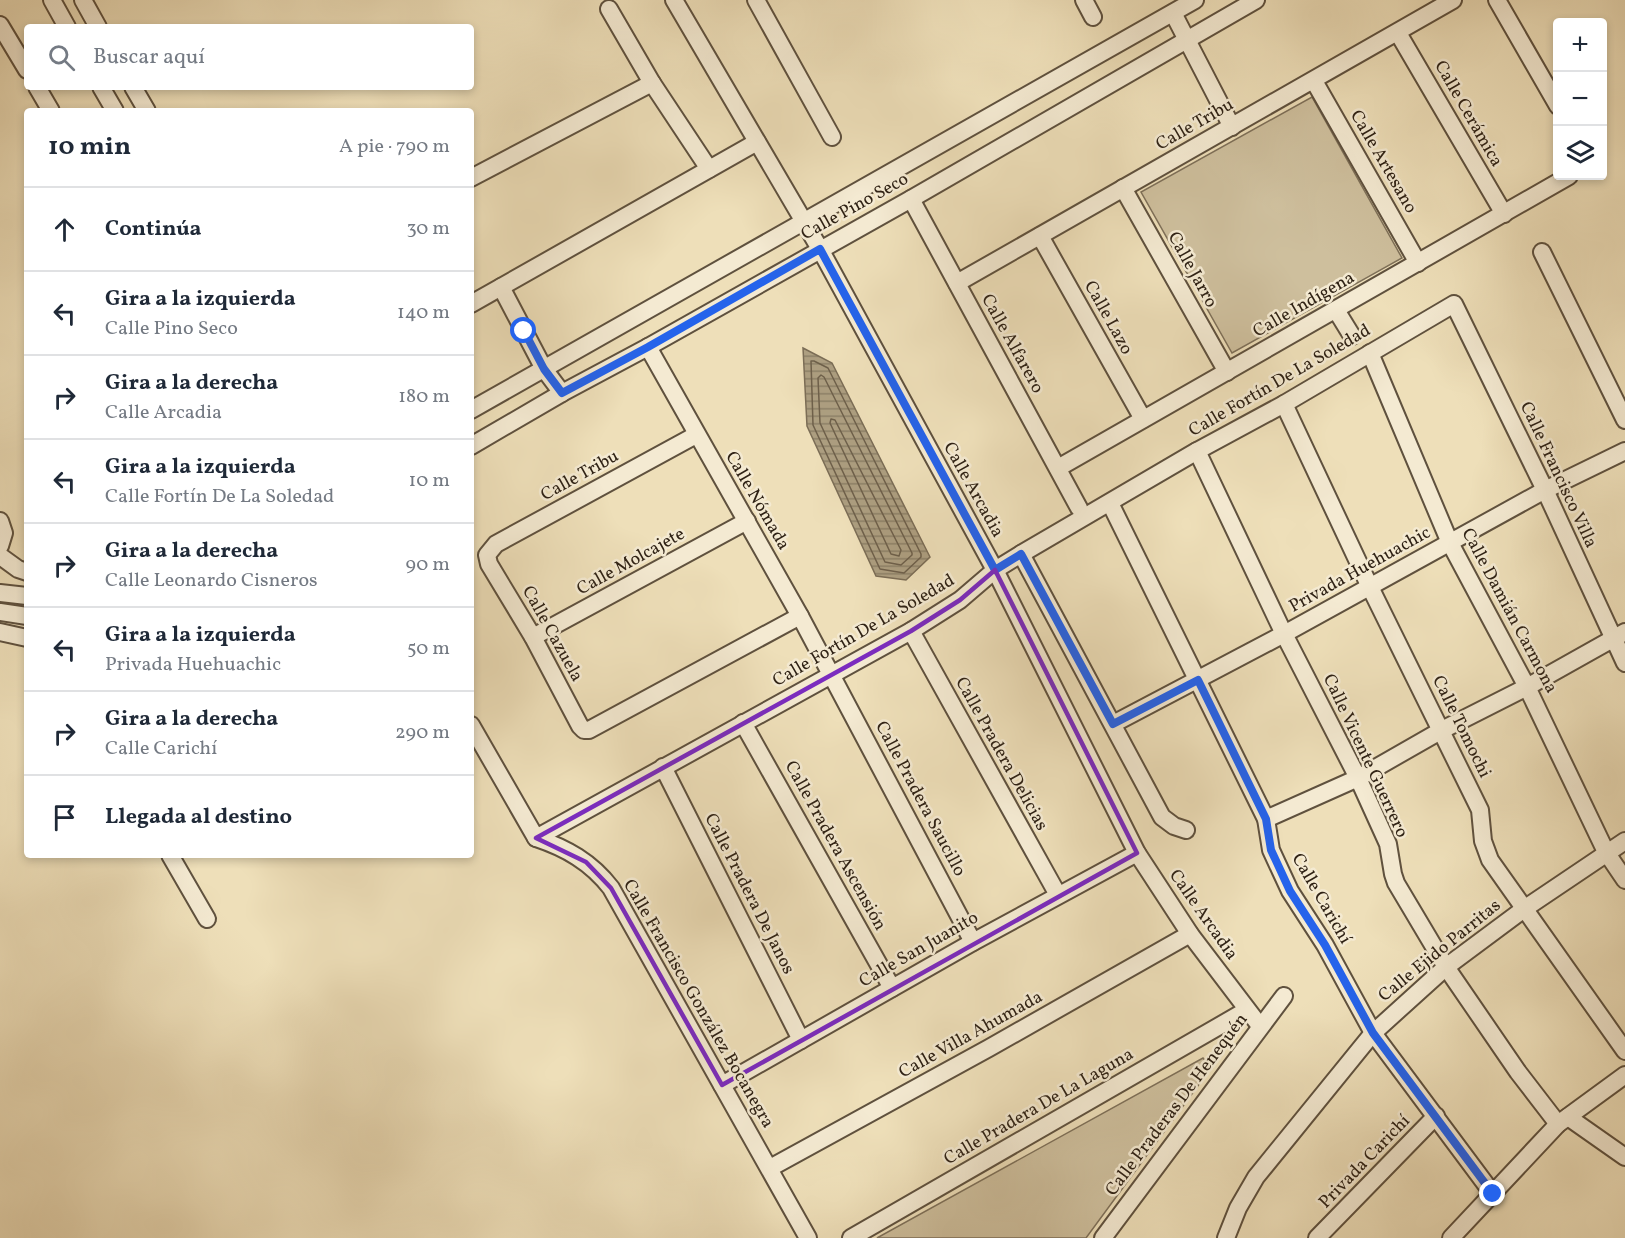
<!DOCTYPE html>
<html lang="es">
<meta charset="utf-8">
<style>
:root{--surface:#fff;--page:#f6f6f7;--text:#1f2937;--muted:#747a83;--line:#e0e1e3}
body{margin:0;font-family:Vollkorn,serif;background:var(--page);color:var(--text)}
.controls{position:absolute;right:18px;top:18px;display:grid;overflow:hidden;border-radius:6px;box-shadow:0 3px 9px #0003}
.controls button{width:54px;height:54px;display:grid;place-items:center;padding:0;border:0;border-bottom:2px solid var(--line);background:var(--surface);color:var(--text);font:30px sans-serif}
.stop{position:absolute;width:18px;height:18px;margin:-14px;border:4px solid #2563eb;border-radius:50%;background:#fff}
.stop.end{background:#2563eb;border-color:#fff;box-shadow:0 2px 6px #0008}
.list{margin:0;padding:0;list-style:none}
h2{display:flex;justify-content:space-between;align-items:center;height:78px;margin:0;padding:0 24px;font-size:26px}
h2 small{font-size:20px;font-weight:400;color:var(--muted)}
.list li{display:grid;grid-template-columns:39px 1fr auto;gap:18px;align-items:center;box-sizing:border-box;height:84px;padding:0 24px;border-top:2px solid var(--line)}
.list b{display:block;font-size:22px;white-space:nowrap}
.list p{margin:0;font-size:20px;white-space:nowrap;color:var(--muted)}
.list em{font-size:20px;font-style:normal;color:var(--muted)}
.icon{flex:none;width:33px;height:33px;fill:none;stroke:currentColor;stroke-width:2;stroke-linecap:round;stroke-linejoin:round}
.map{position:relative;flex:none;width:1625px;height:1238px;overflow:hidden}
.search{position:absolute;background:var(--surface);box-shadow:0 3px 9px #0003;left:24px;top:24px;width:450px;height:66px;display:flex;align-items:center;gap:15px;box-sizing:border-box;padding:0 21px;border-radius:6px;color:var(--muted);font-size:22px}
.panel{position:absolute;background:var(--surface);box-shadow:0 3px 9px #0003;left:24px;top:108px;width:450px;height:750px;border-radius:6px}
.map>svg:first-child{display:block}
</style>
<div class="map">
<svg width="1625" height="1238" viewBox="0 0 1625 1238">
<defs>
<pattern id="water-rules" width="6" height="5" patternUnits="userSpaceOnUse" patternTransform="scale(1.5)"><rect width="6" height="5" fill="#ad9f81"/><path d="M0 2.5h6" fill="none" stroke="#8d8168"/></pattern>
</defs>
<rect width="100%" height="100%" fill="#eedfb9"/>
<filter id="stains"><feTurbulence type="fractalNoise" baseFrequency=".00333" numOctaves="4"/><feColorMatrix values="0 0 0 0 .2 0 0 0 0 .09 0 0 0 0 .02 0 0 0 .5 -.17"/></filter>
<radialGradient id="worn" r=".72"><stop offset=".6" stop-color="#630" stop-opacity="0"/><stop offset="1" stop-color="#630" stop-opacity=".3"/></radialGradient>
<g fill="#cebf9d" stroke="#7e7059" stroke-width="1.5">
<path d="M1312,97L1402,258L1232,353L1141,192Z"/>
<path d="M1203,1058L1211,1068L1086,1238H877Z"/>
</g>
<path fill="url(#water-rules)" stroke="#7b6d56" stroke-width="1.5" d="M803,348L832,363L930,557L906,580L876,576L807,426Z"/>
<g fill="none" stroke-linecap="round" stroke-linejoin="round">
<g stroke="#6e604b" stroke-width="1.5">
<path d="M811,361H814L828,368L921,554V557L904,573L880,569L813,425Z"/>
<path d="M821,375L824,377L912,553V555L901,565L885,562L820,423L818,378Z"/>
<path d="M831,419L835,420L901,550L899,556L891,554L830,423Z"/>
</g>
<defs>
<g id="minor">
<path d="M52,0L67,27"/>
<path d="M83,0L98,27"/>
<path d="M674,0L820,249L995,570L1137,853L1190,934L1260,1026"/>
<path d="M756,0L832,137"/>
<path d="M1084,0L1093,17"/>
<path d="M1497,0L1558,106"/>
<path d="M609,9L652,83"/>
<path d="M1173,13L1232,127"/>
<path d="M0,25L27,70"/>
<path d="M1398,33L1504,214"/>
<path d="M1314,81L1418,263"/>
<path d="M37,87L51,111"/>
<path d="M101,87L115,111"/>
<path d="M133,87L147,111"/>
<path d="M471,178L652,83L709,169"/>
<path d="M1123,188L1227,372"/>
<path d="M911,199L1079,508"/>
<path d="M1040,236L1143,419"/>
<path d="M1542,252L1625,420"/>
<path d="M957,283L1453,0"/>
<path d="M501,287L544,369L562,393"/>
<path d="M471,304L757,142"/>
<path d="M1336,310L1352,336"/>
<path d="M648,347L800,616L973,942"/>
<path d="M1370,353L1450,543L1527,687L1606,852L1625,880"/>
<path d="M1284,404L1369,585L1480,810L1483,841L1490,860L1625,1051"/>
<path d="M471,410L1195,0"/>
<path d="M696,435L496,544L487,555L489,564L533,637L580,726L584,730H589L800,616"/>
<path d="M471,446L562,393L648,347L911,199L1256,0"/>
<path d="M1197,451L1284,634L1358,778L1388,844L1393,874L1396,883L1446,967L1518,1072L1558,1124"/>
<path d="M1058,468L1569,176"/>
<path d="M1110,503L1266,819L1271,850L1290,891L1325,945L1373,1033L1493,1194"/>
<path d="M0,521L4,533L0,546"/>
<path d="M1021,554L1162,817L1174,826L1186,830"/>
<path d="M0,556L18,569L27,572"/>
<path d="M0,593L27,596"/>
<path d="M0,612L27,616"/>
<path d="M911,631L1058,895"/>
<path d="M0,632L27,638"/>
<path d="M533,637L747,521"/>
<path d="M743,723L892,988"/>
<path d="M1113,724L1284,634L1545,490L1625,451"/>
<path d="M471,725L536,838C566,848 591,862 611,888L808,1238"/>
<path d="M663,767L801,1040"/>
<path d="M1266,819L1358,778L1442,730L1527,687L1625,632"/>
<path d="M536,838L911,631L960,600L995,570L1021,554L1197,451L1284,404L1454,304L1545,490L1625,663"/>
<path d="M170,855L207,919"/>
<path d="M722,1085L973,942L1137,853"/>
<path d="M1568,1117L1625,1157"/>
<path d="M770,1168L989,1048L1190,934"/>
<path d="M851,1238L1247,1010"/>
<path d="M1103,1238L1284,996"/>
<path d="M1226,1238L1238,1208L1256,1177L1373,1033L1446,967L1524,909L1625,841"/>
<path d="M1317,1238L1436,1116"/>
<path d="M1451,1238L1558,1124L1625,1075"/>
</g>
</defs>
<use href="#minor" stroke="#5f513e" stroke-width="20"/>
<use href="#minor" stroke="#f4ead2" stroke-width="16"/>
</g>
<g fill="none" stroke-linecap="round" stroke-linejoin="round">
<path stroke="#2563eb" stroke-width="8" d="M524,331L544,369L562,393L648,347L820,249L995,570L1021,554L1113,724L1198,680L1266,819L1271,850L1290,891L1325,945L1373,1033L1493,1194"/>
</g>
<path fill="none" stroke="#7b2cbf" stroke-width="4.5" stroke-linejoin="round" d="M995,570L1137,853L722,1085L611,888L586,862L536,838L911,631L960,600Z"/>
<g text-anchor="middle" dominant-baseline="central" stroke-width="5" stroke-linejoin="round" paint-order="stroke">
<g font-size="18" fill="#2f2215" stroke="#f4ead2">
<text transform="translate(1468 114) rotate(60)">Calle Cerámica</text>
<text transform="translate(1195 125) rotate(-30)">Calle Tribu</text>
<text transform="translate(1383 162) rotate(60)">Calle Artesano</text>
<text transform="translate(855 207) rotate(-29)">Calle Pino Seco</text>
<text transform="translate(1192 270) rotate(61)">Calle Jarro</text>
<text transform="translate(1304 305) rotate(-30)">Calle Indígena</text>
<text transform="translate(1108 318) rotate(61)">Calle Lazo</text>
<text transform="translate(1012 344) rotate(61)">Calle Alfarero</text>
<text transform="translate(1280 381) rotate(-30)">Calle Fortín De La Soledad</text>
<text transform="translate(1558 475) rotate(65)">Calle Francisco Villa</text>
<text transform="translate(580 476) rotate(-29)">Calle Tribu</text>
<text transform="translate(973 490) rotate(61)">Calle Arcadia</text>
<text transform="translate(757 501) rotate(60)">Calle Nómada</text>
<text transform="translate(631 562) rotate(-29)">Calle Molcajete</text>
<text transform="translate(1360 570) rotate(-29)">Privada Huehuachic</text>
<text transform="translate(1509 611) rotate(62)">Calle Damián Carmona</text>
<text transform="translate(864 631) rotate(-30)">Calle Fortín De La Soledad</text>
<text transform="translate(552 634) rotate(61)">Calle Cazuela</text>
<text transform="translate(1461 727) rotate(64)">Calle Tomochi</text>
<text transform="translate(1001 754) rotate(61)">Calle Pradera Delicias</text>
<text transform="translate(1365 756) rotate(65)">Calle Vicente Guerrero</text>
<text transform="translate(920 799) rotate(62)">Calle Pradera Saucillo</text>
<text transform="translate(835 846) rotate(61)">Calle Pradera Ascensión</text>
<text transform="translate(749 894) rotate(63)">Calle Pradera De Janos</text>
<text transform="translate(1321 899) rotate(60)">Calle Carichí</text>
<text transform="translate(1203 915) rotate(55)">Calle Arcadia</text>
<text transform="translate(919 950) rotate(-30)">Calle San Juanito</text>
<text transform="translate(1440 951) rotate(-39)">Calle Ejido Parritas</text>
<text transform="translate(698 1004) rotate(60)">Calle Francisco González Bocanegra</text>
<text transform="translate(971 1035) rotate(-29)">Calle Villa Ahumada</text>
<text transform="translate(1177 1105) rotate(-53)">Calle Praderas De Henequén</text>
<text transform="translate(1039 1107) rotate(-30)">Calle Pradera De La Laguna</text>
<text transform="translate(1365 1162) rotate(-46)">Privada Carichí</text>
</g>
</g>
<rect width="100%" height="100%" filter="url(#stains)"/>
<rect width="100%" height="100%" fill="url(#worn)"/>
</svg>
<div class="controls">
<button>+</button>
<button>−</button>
<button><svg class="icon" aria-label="layers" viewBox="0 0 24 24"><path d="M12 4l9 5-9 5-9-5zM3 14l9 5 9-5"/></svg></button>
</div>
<div class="stop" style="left:524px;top:331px"></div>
<div class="stop end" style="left:1493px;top:1194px"></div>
<div class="search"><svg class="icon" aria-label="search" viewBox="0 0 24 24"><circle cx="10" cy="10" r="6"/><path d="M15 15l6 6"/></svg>Buscar aquí</div>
<section class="panel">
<h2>10 min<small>A pie · 790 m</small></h2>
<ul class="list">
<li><svg class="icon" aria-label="ahead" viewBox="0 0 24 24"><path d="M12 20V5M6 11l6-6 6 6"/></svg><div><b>Continúa</b></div><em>30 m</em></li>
<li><svg class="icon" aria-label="left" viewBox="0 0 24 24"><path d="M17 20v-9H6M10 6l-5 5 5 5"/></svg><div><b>Gira a la izquierda</b><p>Calle Pino Seco</p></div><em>140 m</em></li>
<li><svg class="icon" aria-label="right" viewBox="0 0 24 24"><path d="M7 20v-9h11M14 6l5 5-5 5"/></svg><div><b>Gira a la derecha</b><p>Calle Arcadia</p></div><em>180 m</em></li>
<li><svg class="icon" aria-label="left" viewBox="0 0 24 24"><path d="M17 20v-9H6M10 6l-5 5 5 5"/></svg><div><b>Gira a la izquierda</b><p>Calle Fortín De La Soledad</p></div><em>10 m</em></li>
<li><svg class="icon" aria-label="right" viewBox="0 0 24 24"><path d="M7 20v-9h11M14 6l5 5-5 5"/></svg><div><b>Gira a la derecha</b><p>Calle Leonardo Cisneros</p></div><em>90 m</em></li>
<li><svg class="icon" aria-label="left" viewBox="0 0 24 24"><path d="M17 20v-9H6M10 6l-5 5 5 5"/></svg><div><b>Gira a la izquierda</b><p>Privada Huehuachic</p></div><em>50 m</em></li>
<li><svg class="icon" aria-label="right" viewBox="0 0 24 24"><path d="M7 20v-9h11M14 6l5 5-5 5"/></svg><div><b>Gira a la derecha</b><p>Calle Carichí</p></div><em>290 m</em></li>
<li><svg class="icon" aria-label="arrive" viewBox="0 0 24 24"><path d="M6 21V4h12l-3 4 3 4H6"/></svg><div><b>Llegada al destino</b></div></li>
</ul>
</section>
</div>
